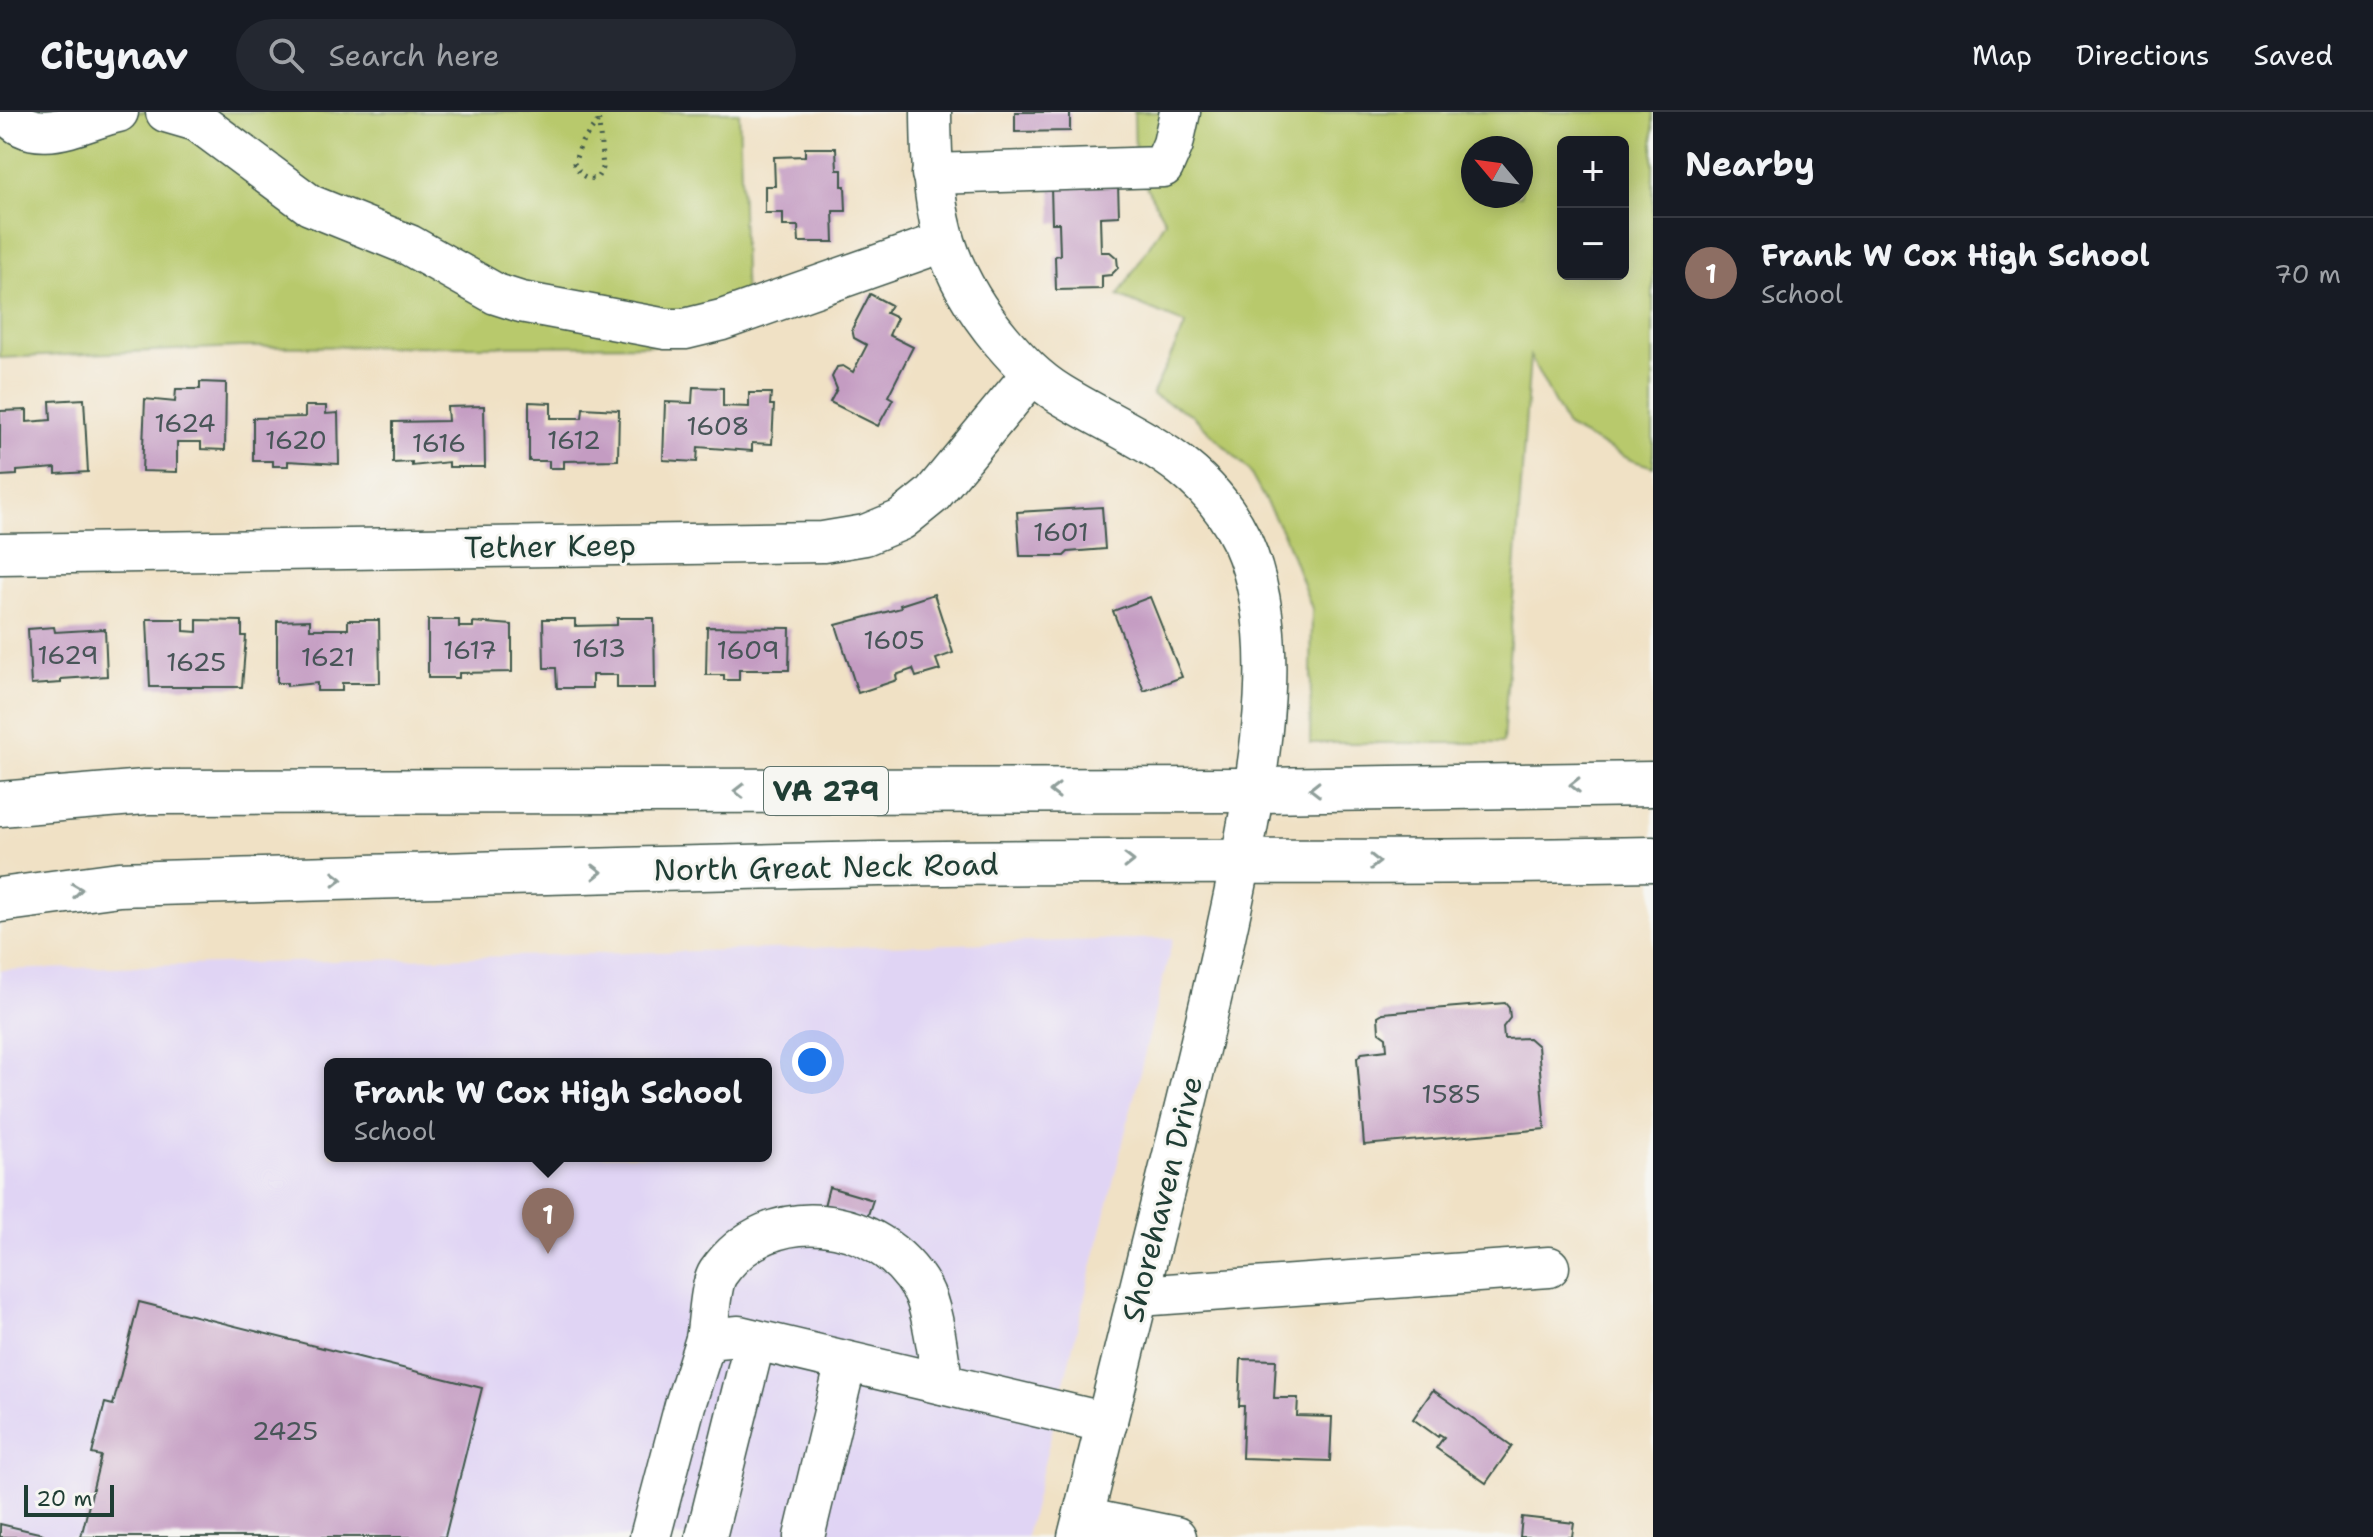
<!DOCTYPE html>
<meta charset="utf-8">
<style>
:root{--surface:#171b24;--page:#242831;--text:#f1f3f6;--muted:#9ea1a6;--line:#363941;--accent:#1a73e8}
body{margin:0;font-family:"Shantell Sans",sans-serif;background:var(--page);color:var(--text)}
.controls{position:absolute;right:24px;top:24px;display:grid;overflow:hidden;border-radius:12px;box-shadow:0 4px 20px #0003}
.controls button{width:72px;height:72px;display:grid;place-items:center;padding:0;border:0;border-bottom:2px solid var(--line);background:var(--surface);color:var(--text);font:40px sans-serif}
.compass{position:absolute;left:1461px;top:24px;width:72px;height:72px;border-radius:50%;background:var(--surface);box-shadow:0 4px 20px #0003;rotate:299deg}
.scale{position:absolute;left:24px;bottom:20px;width:90px;box-sizing:border-box;padding-left:8px;border:4px solid #1f3d34;border-top:0;font-size:22px;line-height:28px;white-space:nowrap;color:#1f3d34;-webkit-text-stroke:6px #f6f6f2;paint-order:stroke}
.you{position:absolute;left:812px;top:950px;width:28px;height:28px;margin:-20px;border:6px solid #fff;border-radius:50%;background:#1a73e8;box-shadow:0 0 0 12px #1a73e833}
.badge{display:grid;place-items:center;width:52px;height:52px;border-radius:50%;background:var(--accent);color:#fff;font-size:26px;font-weight:700}
.pin{position:absolute;translate:-50% -66px;filter:drop-shadow(0 2px 4px #0008)}
.pin::after{content:'';position:absolute;top:42px;width:28px;height:24px;background:inherit;clip-path:polygon(0 0,100% 0,50% 100%)}
.popup{position:absolute;left:324px;top:946px;width:448px;height:104px;box-sizing:border-box;display:grid;place-content:center;border-radius:12px;background:var(--surface);filter:drop-shadow(0 2px 6px #0005);font-size:26px;white-space:nowrap;color:var(--muted)}
.popup b{font-size:30px;color:var(--text)}
.popup::after{content:'';position:absolute;left:50%;top:100%;margin-left:-16px;border:16px solid transparent;border-top-color:var(--surface)}
.list{margin:0;padding:0;list-style:none}
h2{display:flex;justify-content:space-between;align-items:center;height:104px;margin:0;padding:0 32px;font-size:34px}
h2 small{font-size:26px;font-weight:400;color:var(--muted)}
.list li{display:grid;grid-template-columns:52px 1fr auto;gap:24px;align-items:center;box-sizing:border-box;height:112px;padding:0 32px;border-top:2px solid var(--line)}
.list b{display:block;font-size:30px;white-space:nowrap}
.list p{margin:0;font-size:26px;white-space:nowrap;color:var(--muted)}
.list em{font-size:26px;font-style:normal;color:var(--muted)}
.icon{flex:none;width:44px;height:44px;fill:none;stroke:currentColor;stroke-width:2;stroke-linecap:round;stroke-linejoin:round}
.map{position:relative;flex:none;width:1653px;height:1425px;overflow:hidden}
header{display:flex;align-items:center;gap:48px;box-sizing:border-box;height:112px;padding:0 40px;background:var(--surface);border-bottom:2px solid var(--line)}
header strong{font-size:38px}
nav{display:flex;gap:44px;margin-inline-start:auto;font-size:28px}
.search{width:560px;height:72px;background:var(--page);display:flex;align-items:center;gap:20px;box-sizing:border-box;padding:0 28px;border-radius:44px;color:var(--muted);font-size:30px}
main{display:flex}
aside{flex:1;background:var(--surface)}
.map>svg:first-child{display:block}
</style>
<header>
<strong>Citynav</strong>
<div class="search"><svg class="icon" aria-label="search" viewBox="0 0 24 24"><circle cx="10" cy="10" r="6"/><path d="M15 15l6 6"/></svg>Search here</div>
<nav><a>Map</a><a>Directions</a><a>Saved</a></nav>
</header>
<main>
<div class="map">
<svg width="1653" height="1425" viewBox="0 0 1653 1425">
<rect width="100%" height="100%" fill="#f6f6f2"/>
<filter id="ink" filterUnits="userSpaceOnUse"><feTurbulence type="fractalNoise" baseFrequency=".0125" numOctaves="2"/><feDisplacementMap in="SourceGraphic" scale="16" xChannelSelector="R" yChannelSelector="G"/><feConvolveMatrix kernelMatrix="1 2 1 2 8 2 1 2 1" color-interpolation-filters="sRGB"/></filter>
<filter id="wash" filterUnits="userSpaceOnUse"><feTurbulence type="fractalNoise" baseFrequency=".006" numOctaves="4" result="noise"/><feDisplacementMap in="SourceGraphic" scale="32" xChannelSelector="R" yChannelSelector="G"/><feGaussianBlur stdDeviation="1.8" result="paint"/><feColorMatrix in="noise" values="0 0 0 0 0 0 0 0 0 0 0 0 0 0 0 0 0 1.4 0 .05"/><feComposite in="paint" operator="in"/></filter>
<g filter="url(#wash)">
<rect width="100%" height="100%" fill="#f0e1c5"/>
<path fill="#e0d4f4" fill-rule="evenodd" d="M1173,826L1026,1425H0V858ZM330,952H766V1044H330Z"/>
<g fill="#b8c96c" stroke="#6c8350" stroke-width="2" fill-rule="evenodd">
<path d="M0,0H739L745,194L688,233L240,235L0,246Z"/>
<path d="M1134,0H1653V355L1631,348L1567,315L1530,244L1503,631H1310L1312,497L1285,425L1248,357L1191,302L1152,283L1186,212L1118,184L1165,109L1139,62L1135,46ZM1563,30H1623V162H1563ZM1473,36H1521V84H1473Z"/>
</g>
<g id="blocks">
<g fill="#c49cc2">
<path d="M1015,0H1070V19L1015,20Z"/>
<path d="M805,36H836L837,58H842V74H845L846,99H833L834,130H799L798,114H783V101H765V74H775L774,45L805,44Z"/>
<path d="M1118,73L1119,104L1100,105L1101,140H1110L1117,146L1118,156L1111,163L1102,164V177L1056,178L1055,144L1060,143L1059,111H1052L1051,75Z"/>
<path d="M870,182L891,193L886,201L897,206L889,223L913,235L888,284L893,287L878,314L830,290L837,277L832,265L837,255L843,254L853,260L867,233L854,226L852,217Z"/>
<path d="M200,270L226,271L225,338L201,337V330H177V360L142,359L145,287L175,290L176,277H200Z"/>
<path d="M693,275L723,276V294L749,295V281H771L770,293H774L772,332L752,331V339L698,335L697,350L663,348L665,290L692,291Z"/>
<path d="M84,287L88,360L56,362V356L17,359V363L0,364V299L27,298V310L51,308L50,289Z"/>
<path d="M529,290L551,291V306H582L583,296L619,298L618,348L564,349V356H549V349H529Z"/>
<path d="M305,294H326V302L338,301L339,352L288,349V354H273V349H253V306L305,305Z"/>
<path d="M484,294L485,355H449V350L412,354V350L393,351V310L448,309L447,295Z"/>
<path d="M1102,395L1105,437L1068,440L1064,444H1020L1017,400Z"/>
<path d="M934,482L953,541L936,547L940,558L916,565L913,557L896,563L897,568L858,581L836,513L901,496L900,493Z"/>
<path d="M1150,485L1182,565L1144,579L1113,499Z"/>
<path d="M617,506H654L655,576H617V563H592V576H557L556,556H544L543,507H575V514L617,513Z"/>
<path d="M147,507H184V519L197,520V508L242,509V524H246L242,575H150Z"/>
<path d="M310,508V517H348V508H379L380,571H342V579H317V571L287,574V571H277V509Z"/>
<path d="M428,508H459V515H473V510L512,513V560L459,561V566H428Z"/>
<path d="M54,515L55,520L105,517L107,564L61,567V571L31,573L28,517Z"/>
<path d="M707,515L790,516L789,558H739V568H724V563H706Z"/>
<path d="M1505,891L1509,896L1510,906L1503,915L1504,927L1529,926L1538,934L1545,1017L1364,1033L1357,946L1362,941L1387,938L1386,925L1379,920L1378,904L1383,901Z"/>
<path d="M829,1075L873,1088L867,1106L824,1094Z"/>
<path d="M139,1190L482,1276L445,1425H81L101,1344L92,1342L105,1291L113,1293Z"/>
<path d="M1241,1247L1276,1248L1274,1286H1298L1297,1304L1332,1305L1330,1349L1242,1346L1244,1294H1239Z"/>
<path d="M1433,1278L1512,1334L1486,1371L1436,1336L1444,1325L1439,1322L1438,1325L1413,1307Z"/>
<path d="M1522,1405L1574,1411L1572,1425H1520Z"/>
<path d="M0,1412L43,1422L42,1425H0Z"/>
</g>
</g>
</g>
<g filter="url(#ink)">
<use href="#blocks" fill-opacity="0" stroke="#3e564a" stroke-width="2"/>
<g fill="none" stroke-linecap="round" stroke-linejoin="round">
<defs>
<g id="minor">
<path d="M6,0C35,38 82,8 118,0"/>
<path d="M166,0L197,9L310,93L409,133L496,182L521,190L666,217H685L722,208L943,130"/>
<path d="M931,0C932,95 938,153 1002,229C1020,250 1036,267 1060,282C1132,326 1203,347 1242,429C1286,526 1258,659 1239,759C1221,848 1200,935 1178,1023C1145,1157 1111,1291 1078,1425"/>
<path d="M932,62L1163,55L1173,32L1180,0"/>
<path d="M0,442L823,430L865,423L901,408L932,383L1031,263"/>
<path d="M1139,1184L1549,1155"/>
<path d="M706,1227C709,1211 710,1173 718,1161C769,1087 879,1102 922,1177C934,1199 938,1247 943,1272"/>
<path d="M1083,1406L1176,1425"/>
<path d="M650,1425L685,1293L706,1227L739,1224L1107,1311"/>
<path d="M706,1425L755,1228"/>
<path d="M804,1425L846,1250"/>
</g>
<g id="major">
<path d="M0,692L145,680L1255,678L1653,672"/>
<path d="M0,788L119,772C394,765 669,755 944,751C1180,748 1417,752 1653,747"/>
</g>
</defs>
<use href="#minor" stroke="#3e564a" stroke-width="43"/>
<use href="#major" stroke="#3e564a" stroke-width="47"/>
<path stroke="#3e564a" stroke-width="5" stroke-dasharray="2 6" stroke-linecap="butt" d="M598,0L603,56L597,66C585,68 579,62 574,51L582,30L599,8"/>
<use href="#minor" stroke="#fff" stroke-width="40"/>
<use href="#major" stroke="#fff" stroke-width="44"/>
</g>
<defs><path id="oneway-chevron" d="M-2-3.5L2.5 0L-2 3.5" fill="none" stroke-width="1.6" stroke-linecap="round" stroke-linejoin="round" transform="scale(2)"/></defs>
<g stroke="#8f9e9a">
<use href="#oneway-chevron" transform="translate(1575 673) rotate(179)"/>
<use href="#oneway-chevron" transform="translate(1315 677) rotate(179)"/>
<use href="#oneway-chevron" transform="translate(739 679) rotate(180)"/>
<use href="#oneway-chevron" transform="translate(1055 679) rotate(180)"/>
<use href="#oneway-chevron" transform="translate(1129 749) rotate(-1)"/>
<use href="#oneway-chevron" transform="translate(1375 750) rotate(1)"/>
<use href="#oneway-chevron" transform="translate(597 760) rotate(-1)"/>
<use href="#oneway-chevron" transform="translate(337 767) rotate(-1)"/>
<use href="#oneway-chevron" transform="translate(77 778) rotate(-7)"/>
</g>
</g>
<g text-anchor="middle" dominant-baseline="central" stroke-width="6" stroke-linejoin="round" paint-order="stroke">
<g font-size="26" fill="#485558">
<text x="185" y="310">1624</text>
<text x="718" y="313">1608</text>
<text x="296" y="327">1620</text>
<text x="574" y="327">1612</text>
<text x="439" y="330">1616</text>
<text x="1061" y="419">1601</text>
<text x="894" y="527">1605</text>
<text x="599" y="535">1613</text>
<text x="470" y="537">1617</text>
<text x="748" y="537">1609</text>
<text x="68" y="542">1629</text>
<text x="328" y="544">1621</text>
<text x="196" y="549">1625</text>
<text x="1451" y="981">1585</text>
<text x="285" y="1318">2425</text>
</g>
<rect fill="#f6f6f2" stroke="#60746d" stroke-width="2" x="764" y="655" width="124" height="48" rx="6"/>
<g font-size="28" font-weight="bold" fill="#1f3d34">
<text x="826" y="679">VA 279</text>
</g>
<g font-size="30" fill="#1f3d34" stroke="#f6f6f2">
<text transform="translate(550 434) rotate(-1)">Tether Keep</text>
<text transform="translate(826 755) rotate(-1)">North Great Neck Road</text>
<text transform="translate(1162 1087) rotate(-76)">Shorehaven Drive</text>
</g>
</g>
</svg>
<div class="controls">
<button>+</button>
<button>−</button>
</div>
<svg class="compass" viewBox="-18 -18 36 36"><path d="M0-13l5 13h-10z" fill="#e53935"/><path d="M0 13l5-13h-10z" fill="#9ea1a6"/></svg>
<div class="scale">20 m</div>
<div class="you"></div>
<div class="pin badge" style="left:548px;top:1142px;background:#8d6e63">1</div>
<div class="popup"><b>Frank W Cox High School</b>School</div>
</div>
<aside>
<h2>Nearby<small></small></h2>
<ul class="list">
<li><span class="badge" style="background:#8d6e63">1</span><div><b>Frank W Cox High School</b><p>School</p></div><em>70 m</em></li>
</ul>
</aside>
</main>
